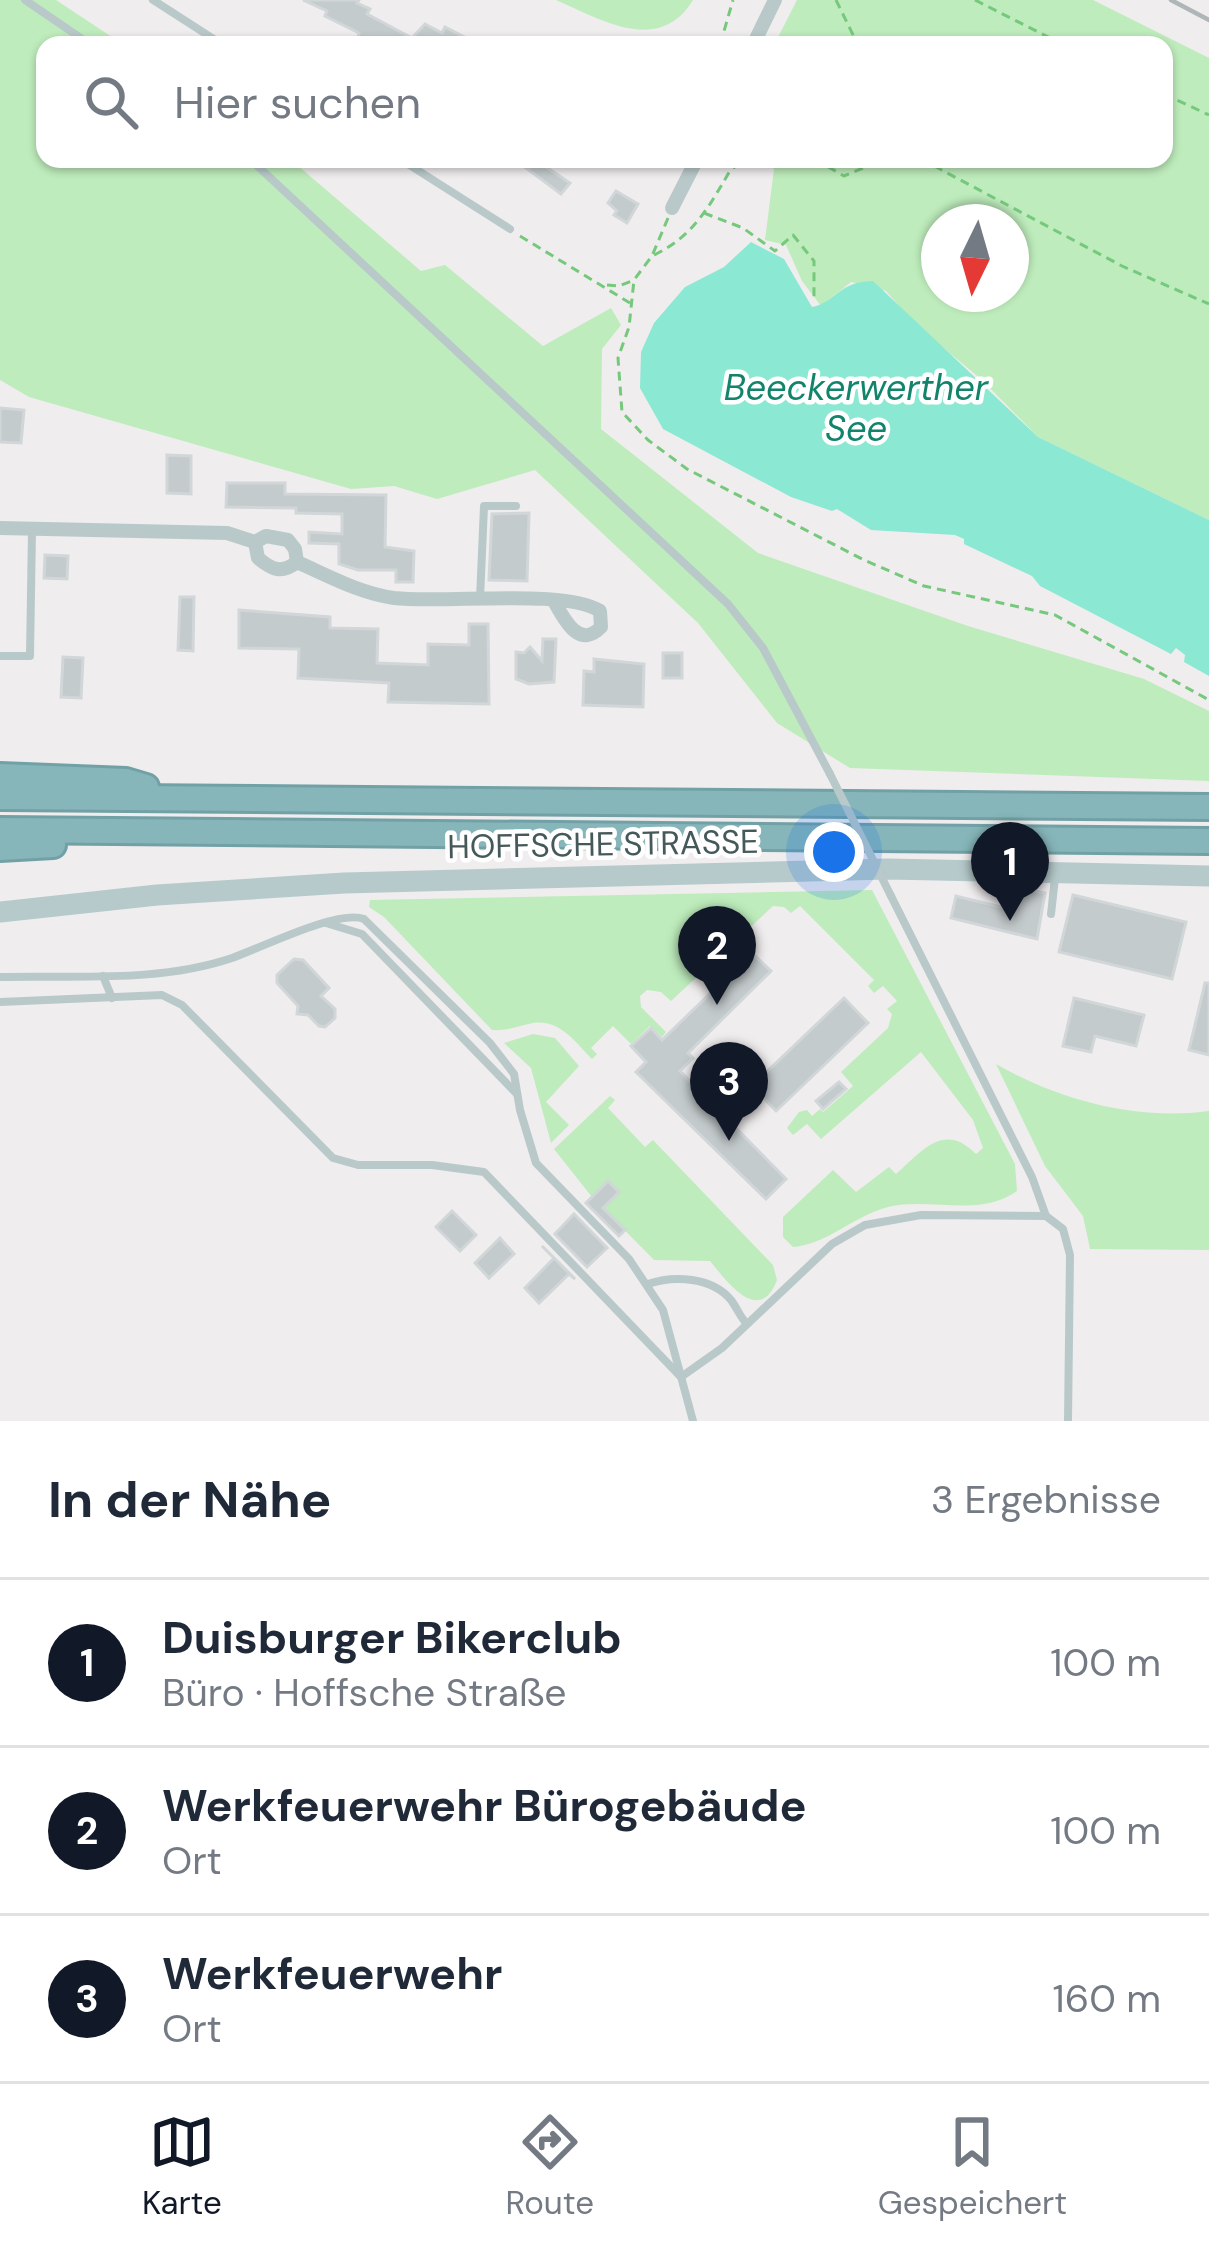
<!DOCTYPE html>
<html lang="de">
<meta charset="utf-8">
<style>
:root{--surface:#fff;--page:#f6f6f7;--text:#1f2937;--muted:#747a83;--line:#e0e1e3;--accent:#111827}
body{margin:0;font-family:"DM Sans",sans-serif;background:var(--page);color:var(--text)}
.compass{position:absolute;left:921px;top:204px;width:108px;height:108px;border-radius:50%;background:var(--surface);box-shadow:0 3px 9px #0004;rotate:185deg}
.you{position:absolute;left:834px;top:852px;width:42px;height:42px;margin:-30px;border:9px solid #fff;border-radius:50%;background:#1a73e8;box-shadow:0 0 0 18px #1a73e833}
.badge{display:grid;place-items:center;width:78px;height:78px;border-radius:50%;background:var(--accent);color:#fff;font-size:39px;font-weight:700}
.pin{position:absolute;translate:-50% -99px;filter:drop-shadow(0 3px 6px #0008)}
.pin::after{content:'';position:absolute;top:63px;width:42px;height:36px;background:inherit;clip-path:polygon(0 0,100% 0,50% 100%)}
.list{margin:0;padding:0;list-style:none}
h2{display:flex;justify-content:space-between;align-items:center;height:156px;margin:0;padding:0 48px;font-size:51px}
h2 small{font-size:39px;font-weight:400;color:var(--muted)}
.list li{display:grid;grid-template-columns:78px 1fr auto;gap:36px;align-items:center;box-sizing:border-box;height:168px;padding:0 48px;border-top:3px solid var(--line)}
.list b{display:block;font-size:45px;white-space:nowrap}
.list p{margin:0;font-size:39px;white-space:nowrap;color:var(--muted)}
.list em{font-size:39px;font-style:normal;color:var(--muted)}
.icon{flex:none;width:66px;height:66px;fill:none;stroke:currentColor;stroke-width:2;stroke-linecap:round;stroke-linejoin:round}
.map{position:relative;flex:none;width:1209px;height:1421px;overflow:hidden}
.search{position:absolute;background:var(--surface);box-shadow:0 3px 9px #0004;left:36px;right:36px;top:36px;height:132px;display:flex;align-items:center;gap:30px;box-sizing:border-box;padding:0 42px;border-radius:24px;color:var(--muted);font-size:45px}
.sheet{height:660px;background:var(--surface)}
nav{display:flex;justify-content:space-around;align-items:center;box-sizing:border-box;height:168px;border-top:3px solid var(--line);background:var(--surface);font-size:33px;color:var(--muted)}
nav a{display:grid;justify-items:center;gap:6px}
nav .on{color:var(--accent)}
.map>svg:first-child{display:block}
</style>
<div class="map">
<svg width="1209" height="1421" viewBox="0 0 1209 1421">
<rect width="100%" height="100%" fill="#f0edee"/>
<g fill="#beecbc" fill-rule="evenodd">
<path d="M0,0H56L124,45H45V159H290L421,271L445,265L543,346L611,308L621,325L602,349L601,429L758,553L968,626L1144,679L1209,711V781L850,768L777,723L698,623L535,470L437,499L394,486L351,489L29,397L0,380Z"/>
<path d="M556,0H693C659,56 600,19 556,0Z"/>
<path d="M797,0H1093L1209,58V520L1038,437L982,380L916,325L886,291L851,282L821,306L802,281L786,245L765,240L774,169L761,159H1164V45H774ZM939,222H1011V294H939Z"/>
<path d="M872,890L1015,1164L1017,1191C980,1218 931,1197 888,1207C853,1216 828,1244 793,1247L783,1237V1217L833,1170L856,1192L889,1167L896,1174C922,1151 944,1121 976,1154L983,1148L973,1120L921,1052L821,1139L807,1124L793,1135L787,1128L799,1112L807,1110L812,1116L820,1109L823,1112L853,1086L841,1072L888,1028L892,1014L887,1009L897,1001L883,986L874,993L868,986L874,980L800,906L791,913L784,907L773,906L671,1001L661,992L647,990L640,996L641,1007L666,1032L662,1037L650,1026L631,1044L613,1026L591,1048L597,1054L592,1059C575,1042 560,1019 533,1023C518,1026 507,1031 492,1030L384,917L369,907L370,900Z"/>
<path d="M533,1034L555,1038L579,1066L546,1102L569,1125L551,1143L531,1068L504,1043Z"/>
<path d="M996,1064C1058,1100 1137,1121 1209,1111V1250L1090,1249L1083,1216L1045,1166Z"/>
<path d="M610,1096L615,1100L608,1108L645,1147L653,1140L773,1265L777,1280C759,1327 726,1280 710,1261L654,1260L592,1197L554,1149Z"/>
</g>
<path fill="#8be8d3" d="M751,242L784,259L812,307C837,302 837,282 873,281L1038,437L1209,520V676L1184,662L1185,655L1176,648L1171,654L1040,586L1032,576L964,544V539L955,535L871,530L837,509L832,511L791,497L663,429L640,388L641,352L654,323L685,287L724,267Z"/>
<g fill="#c4cbcd" stroke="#d1d6d8" stroke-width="3">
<path d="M303,0H359L357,3L370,9L367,14L412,38L425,24L442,33L445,27L480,45H373L358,37L359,33L325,16L327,11Z"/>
<path d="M514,159H534L570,183L561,194Z"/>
<path d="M616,191L638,204L627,223L614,215L617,211L608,203Z"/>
<path d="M0,408L24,410L21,443L0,442Z"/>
<path d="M167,455L191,456V494L167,493Z"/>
<path d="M227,483H285V494L386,495L385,547L414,551L413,582H396V570H358L339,564V544L309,543V532L342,534V514L296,513V508L226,507Z"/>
<path d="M529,513L527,581L489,580L492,514Z"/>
<path d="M45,555L68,556L67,579L44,578Z"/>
<path d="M180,597H194L193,651L178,650Z"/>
<path d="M239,610L330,617V628L378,629L377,663L428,665V644L469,645V624H488L489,704L388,702L389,683L298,678L299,649L239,648Z"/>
<path d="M543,639H556L554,682L529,684L516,679V652L524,653L530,647L542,661Z"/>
<rect x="663" y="653" width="19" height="25"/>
<path d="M63,657L83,658L81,698L61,697Z"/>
<path d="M594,659L644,664L643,707L583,705L584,671L594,672Z"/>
<path d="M1018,888L1045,893L1037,939L951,918L956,896L1013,910Z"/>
<path d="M1073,895L1186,922L1172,979L1059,952Z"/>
<path d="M752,953L771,971L688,1053L693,1058L680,1071L786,1179L766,1199L636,1072L646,1062L631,1046L651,1028L662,1040Z"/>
<path d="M294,959L303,960L329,988L321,996L335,1009V1018L325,1027L319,1026L308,1015L297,1014L298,1006L277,983V975Z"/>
<path d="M1205,983H1209V1055L1189,1050Z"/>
<path d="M844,998L868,1023L776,1111L752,1086Z"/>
<path d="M1074,998L1144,1015L1136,1046L1095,1036L1091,1052L1063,1046Z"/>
<path d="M839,1082L846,1089L823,1109L816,1101Z"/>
<path d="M608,1181L619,1192L603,1208L625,1230L619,1236L586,1203Z"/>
<path d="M452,1211L476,1235L460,1251L436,1227Z"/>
<path d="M574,1214L607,1248L587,1267L555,1234Z"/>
<path d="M500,1238L514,1254L489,1278L475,1263Z"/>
<path d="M542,1246L575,1279L569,1274L539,1303L525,1288L554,1258Z"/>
</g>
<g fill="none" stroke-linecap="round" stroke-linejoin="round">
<defs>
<g id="highway">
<path d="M0,776L126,781L146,787"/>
<path d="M0,797L1209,807"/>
<path d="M0,830L1209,841"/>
<path d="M0,848L53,845"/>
</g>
</defs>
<use href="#highway" stroke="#71a1a6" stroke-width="30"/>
<g stroke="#76c97c" stroke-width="3" stroke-dasharray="9 6" stroke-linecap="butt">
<path d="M836,0L858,45"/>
<path d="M975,0L1064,45"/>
<path d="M720,45L733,0"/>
<path d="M1164,94L1209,115"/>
<path d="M815,159L844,176L863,168L867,159"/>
<path d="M921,159L1122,266L1209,304"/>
<path d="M733,168L749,159"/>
<path d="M704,213L743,228L775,251L793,235L814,261V297"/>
<path d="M668,218L652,256L634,280L629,327L618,358L622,412L648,440L687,469L864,560L924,586L1055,615L1209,700"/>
<path d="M520,236L630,303"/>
<path d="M654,255C698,234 712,200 737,159"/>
<path d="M607,285L619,286L632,281"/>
</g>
<g stroke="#b9c9ca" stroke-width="8">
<path d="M25,0L91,45"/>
<path d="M153,0L223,45"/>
<path d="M250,159L728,604L763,648L830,774"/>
<path d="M400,159L510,229"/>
<path d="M480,599L484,506H516"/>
<path d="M0,656H30L32,530"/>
<path d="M891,896L1032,1177L1046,1216"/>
<path d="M1051,914L1055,878"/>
<path d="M326,923L362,934L517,1094"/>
<path d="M103,976L112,998"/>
<path d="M0,977C77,975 158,983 232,958C261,948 338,909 364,919L490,1043L514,1074L520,1110L536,1163L629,1259L663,1310L693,1421"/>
<path d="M0,1002L162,995L182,1005L333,1158L358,1165H432L484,1172L680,1376"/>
<path d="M648,1284C674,1275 712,1277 731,1300C737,1308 740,1317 747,1324"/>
<path d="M681,1377L722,1348L832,1244L865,1225L921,1215L1046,1216L1063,1229L1070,1255L1068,1421"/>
</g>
<g stroke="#b9c9ca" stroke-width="14">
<path d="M753,45L775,0"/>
<path d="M672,208L697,159"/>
<path d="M0,528L227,533L255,542L258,558C272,570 282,574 297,562C329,576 359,593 394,598C444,604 564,588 600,611L601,627C579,650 564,619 554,601"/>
<path d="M255,542L266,536L288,540L295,549L297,562"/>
</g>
<path stroke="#b6cacb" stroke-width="21" d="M0,912L157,895L344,883L888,869L1209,876"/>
<use href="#highway" stroke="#86b6ba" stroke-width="24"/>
<path stroke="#afb6b7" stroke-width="4.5" d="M1171,0L1209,20"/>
<path stroke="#b9c9ca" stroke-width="8" d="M830,774L891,896"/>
</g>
<g text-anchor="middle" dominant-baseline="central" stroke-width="9" stroke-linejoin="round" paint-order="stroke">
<g font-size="33" fill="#46595a" stroke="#fff">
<text transform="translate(603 844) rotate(-1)">HOFFSCHE STRASSE</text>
</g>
<g font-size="36" font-style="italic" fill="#11846b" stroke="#fff">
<text x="856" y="387">Beeckerwerther<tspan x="856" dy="41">See</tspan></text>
</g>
</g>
</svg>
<svg class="compass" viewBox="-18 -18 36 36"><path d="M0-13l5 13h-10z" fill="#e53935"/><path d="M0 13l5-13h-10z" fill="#747a83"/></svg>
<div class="you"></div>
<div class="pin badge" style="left:1010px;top:921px">1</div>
<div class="pin badge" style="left:717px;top:1005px">2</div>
<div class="pin badge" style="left:729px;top:1141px">3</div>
<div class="search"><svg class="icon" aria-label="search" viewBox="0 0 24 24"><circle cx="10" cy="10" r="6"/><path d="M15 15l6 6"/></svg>Hier suchen</div>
</div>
<section class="sheet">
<h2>In der Nähe<small>3 Ergebnisse</small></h2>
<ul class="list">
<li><span class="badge">1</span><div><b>Duisburger Bikerclub</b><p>Büro · Hoffsche Straße</p></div><em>100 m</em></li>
<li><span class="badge">2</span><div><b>Werkfeuerwehr Bürogebäude</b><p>Ort</p></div><em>100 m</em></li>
<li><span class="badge">3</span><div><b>Werkfeuerwehr</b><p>Ort</p></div><em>160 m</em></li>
</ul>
</section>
<nav>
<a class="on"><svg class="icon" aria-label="map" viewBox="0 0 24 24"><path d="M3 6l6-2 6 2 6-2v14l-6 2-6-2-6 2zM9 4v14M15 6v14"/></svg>Karte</a>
<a><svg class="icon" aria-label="directions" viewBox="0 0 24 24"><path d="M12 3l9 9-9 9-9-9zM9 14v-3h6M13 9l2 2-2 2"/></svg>Route</a>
<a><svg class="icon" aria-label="saved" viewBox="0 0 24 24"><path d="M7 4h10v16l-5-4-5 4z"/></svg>Gespeichert</a>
</nav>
